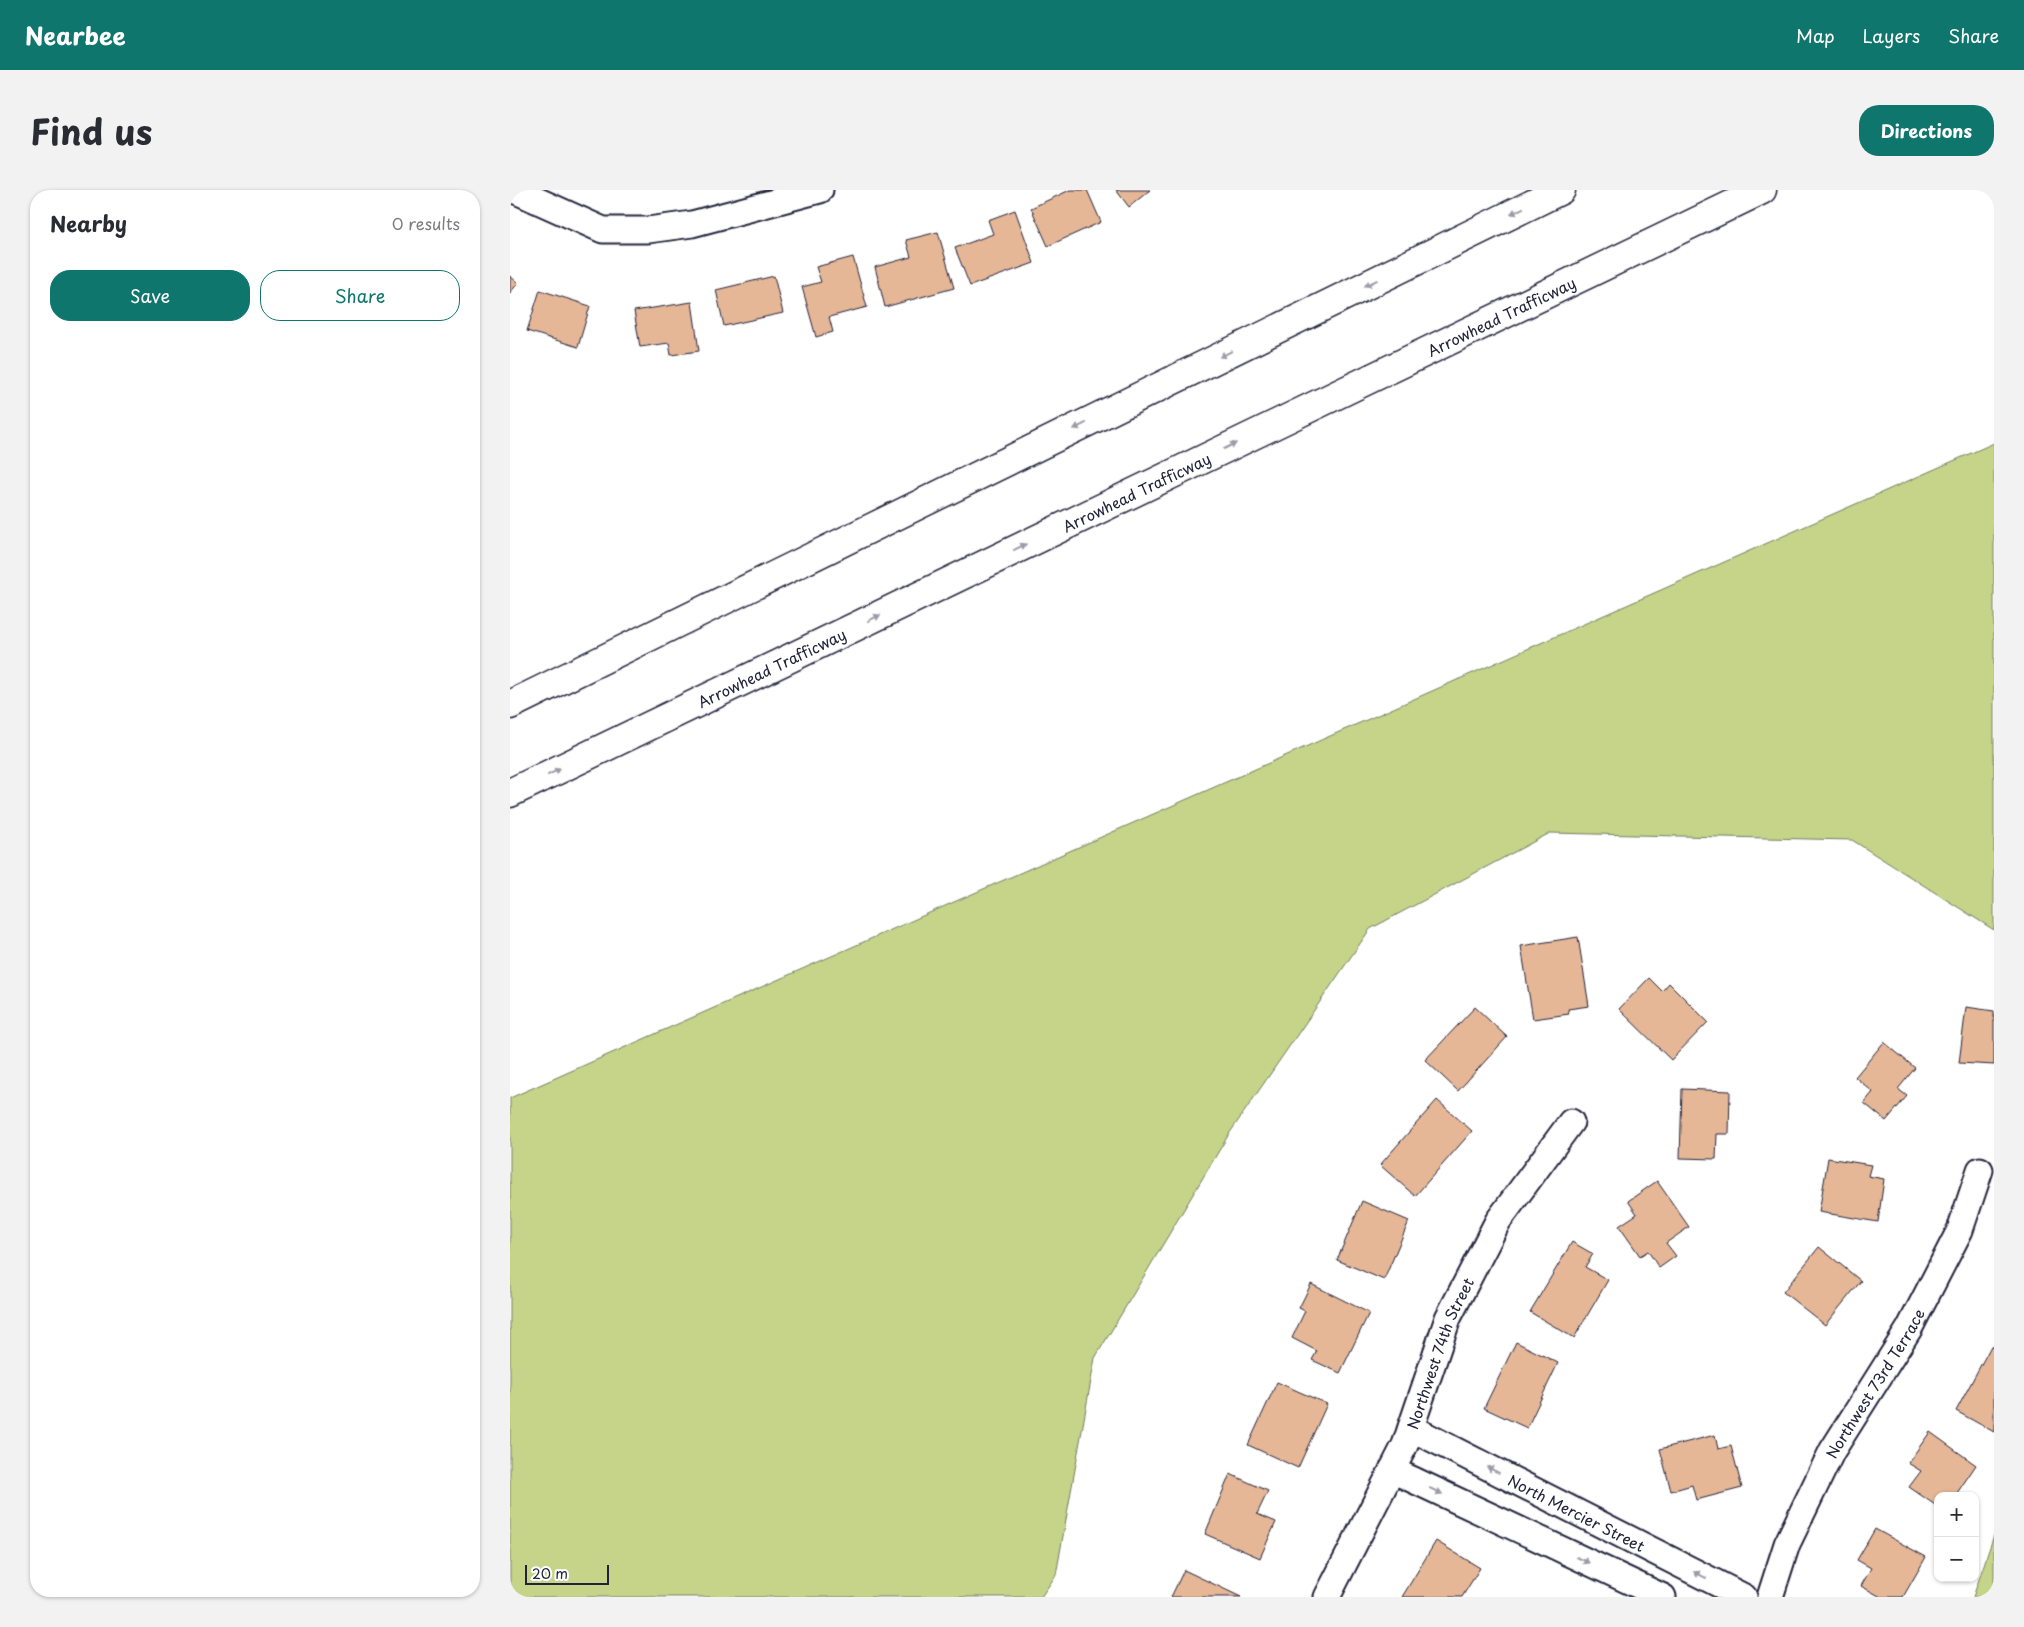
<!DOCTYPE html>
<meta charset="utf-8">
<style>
:root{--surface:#fff;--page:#f2f2f3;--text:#2b2b33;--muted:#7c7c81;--line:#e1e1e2;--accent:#0f766e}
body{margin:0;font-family:"Playpen Sans",sans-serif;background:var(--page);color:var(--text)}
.controls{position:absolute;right:15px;bottom:15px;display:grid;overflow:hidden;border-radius:10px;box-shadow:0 1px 4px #0004}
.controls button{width:45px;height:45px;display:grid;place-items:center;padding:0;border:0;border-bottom:1px solid var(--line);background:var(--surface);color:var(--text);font:25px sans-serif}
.scale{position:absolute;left:15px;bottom:12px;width:84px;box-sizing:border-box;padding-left:5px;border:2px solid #22223b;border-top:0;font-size:14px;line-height:18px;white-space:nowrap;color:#22223b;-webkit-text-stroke:4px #fff;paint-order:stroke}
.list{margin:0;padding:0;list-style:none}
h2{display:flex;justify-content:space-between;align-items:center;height:65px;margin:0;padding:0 20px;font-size:21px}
h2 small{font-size:16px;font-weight:400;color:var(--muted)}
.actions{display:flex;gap:10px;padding:15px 20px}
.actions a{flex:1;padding:11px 0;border:1px solid var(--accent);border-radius:20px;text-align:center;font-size:18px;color:var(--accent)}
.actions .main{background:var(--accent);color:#fff}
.map{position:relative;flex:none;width:1484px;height:1407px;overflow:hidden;border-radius:20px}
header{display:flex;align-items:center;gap:30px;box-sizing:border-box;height:70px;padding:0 25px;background:var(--accent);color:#fff}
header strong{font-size:24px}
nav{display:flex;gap:28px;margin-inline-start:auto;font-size:18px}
.intro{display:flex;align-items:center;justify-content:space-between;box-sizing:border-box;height:120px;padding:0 30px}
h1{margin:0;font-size:35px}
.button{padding:12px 22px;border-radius:20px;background:var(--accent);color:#fff;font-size:18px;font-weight:700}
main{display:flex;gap:30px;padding:0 30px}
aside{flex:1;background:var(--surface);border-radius:20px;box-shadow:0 1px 4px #0004}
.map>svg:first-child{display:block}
</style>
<header>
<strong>Nearbee</strong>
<nav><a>Map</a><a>Layers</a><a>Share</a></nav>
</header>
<div class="intro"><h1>Find us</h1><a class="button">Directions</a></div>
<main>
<aside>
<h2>Nearby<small>0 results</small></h2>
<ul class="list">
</ul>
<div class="actions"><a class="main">Save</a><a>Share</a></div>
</aside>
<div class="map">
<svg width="1484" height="1407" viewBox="0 0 1484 1407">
<rect width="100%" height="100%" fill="#fff"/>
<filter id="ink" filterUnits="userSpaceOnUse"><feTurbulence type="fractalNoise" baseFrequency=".02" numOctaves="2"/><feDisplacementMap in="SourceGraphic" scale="10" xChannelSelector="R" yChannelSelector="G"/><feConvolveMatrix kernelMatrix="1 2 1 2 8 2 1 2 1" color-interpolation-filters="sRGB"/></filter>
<g filter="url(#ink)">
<g fill="#c5d488" stroke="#747b62">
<path d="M1484,253V740L1342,650L1040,643L860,739L719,944L585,1168L546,1385L531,1407H0V908Z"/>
<path d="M1484,1345V1407H1463Z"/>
</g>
<g fill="#e5b796" stroke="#22223b">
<path d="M560,0H577L591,32L538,56L521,18Z"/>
<path d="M606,0H640L619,17Z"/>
<path d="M505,20L524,73L460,96L445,58L483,44L478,30Z"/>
<path d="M428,42L444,98L375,117L365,77L401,67L396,50Z"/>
<path d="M343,67L357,117L319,127L323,142L306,147L292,97L311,92L306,77Z"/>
<path d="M0,86L8,93L0,103Z"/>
<path d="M264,86L273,123L214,136L206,100Z"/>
<path d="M30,100L80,116L68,157L17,141Z"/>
<path d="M182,112L189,161L161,165L159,153L130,157L124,121Z"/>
<path d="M1068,747L1079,816L1058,819L1059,824L1023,829L1011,756Z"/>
<path d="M1139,788L1152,801L1159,793L1198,832L1161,870L1109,819Z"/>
<path d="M965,817L997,847L948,901L915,870Z"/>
<path d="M1456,817L1484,821V875L1449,873Z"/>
<path d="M1374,852L1405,878L1388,899L1397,906L1376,931L1354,913L1363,902L1345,887Z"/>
<path d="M1172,899L1220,901L1219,944H1207L1206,969L1170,968Z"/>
<path d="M927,910L962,941L905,1006L870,975Z"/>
<path d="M1318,968L1361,975L1358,986L1374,989L1368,1032L1309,1022Z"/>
<path d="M1147,991L1179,1037L1156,1053L1166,1066L1149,1078L1138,1061L1130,1066L1109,1036L1127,1024L1118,1011Z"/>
<path d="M852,1011L899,1031L874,1090L827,1070Z"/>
<path d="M1062,1052L1083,1064L1075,1077L1098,1090L1064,1148L1020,1122Z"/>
<path d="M1309,1057L1351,1091L1315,1135L1273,1102Z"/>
<path d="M801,1094L859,1123L830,1183L802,1170L807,1161L782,1148L795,1121L789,1118Z"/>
<path d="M1006,1152L1048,1173L1017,1238L974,1218Z"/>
<path d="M1481,1156L1484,1158V1242L1446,1221Z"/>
<path d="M767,1192L817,1214L788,1278L738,1255Z"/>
<path d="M1420,1242L1466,1275L1445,1306H1428V1317L1399,1297L1411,1281L1398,1273Z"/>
<path d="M1205,1245L1208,1259L1221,1256L1232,1298L1186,1310L1182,1295L1161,1301L1150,1259Z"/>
<path d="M720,1284L758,1301L747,1324L766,1332L750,1368L695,1344Z"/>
<path d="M1365,1339L1416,1367L1393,1407H1371L1351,1396L1361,1378L1347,1370Z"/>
<path d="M926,1351L970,1378L952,1407H892Z"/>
<path d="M674,1380L731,1407H661Z"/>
</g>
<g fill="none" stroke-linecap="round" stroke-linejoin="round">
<defs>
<g id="street">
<path d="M4,0L93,40H138L182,34L310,0"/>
<path id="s1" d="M901,1238L1234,1407"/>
<path d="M882,1280L1153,1407"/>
<path id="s2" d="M817,1407L895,1255L938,1128L988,1031L1061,932"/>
<path id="s3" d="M1260,1407L1277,1354L1322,1261L1399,1139L1450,1040L1470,980"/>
</g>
<g id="highway">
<path d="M0,515L1051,0"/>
<path id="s4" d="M0,603L1252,0"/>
</g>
</defs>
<use href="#street" stroke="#22223b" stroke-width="29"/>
<use href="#highway" stroke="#22223b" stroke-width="31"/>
<use href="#street" stroke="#fff" stroke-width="25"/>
<use href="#highway" stroke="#fff" stroke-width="28"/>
</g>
<defs><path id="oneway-solid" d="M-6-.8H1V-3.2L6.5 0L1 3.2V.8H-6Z" transform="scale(1.25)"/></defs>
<g fill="#9c9ca7">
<use href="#oneway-solid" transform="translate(1007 21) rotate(154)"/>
<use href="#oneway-solid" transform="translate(861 93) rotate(154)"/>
<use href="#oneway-solid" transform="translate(716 164) rotate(154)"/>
<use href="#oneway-solid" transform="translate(570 236) rotate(154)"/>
<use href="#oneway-solid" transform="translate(720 256) rotate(-26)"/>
<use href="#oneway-solid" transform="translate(510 357) rotate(-26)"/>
<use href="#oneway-solid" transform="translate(364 428) rotate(-26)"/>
<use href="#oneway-solid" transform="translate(44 582) rotate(-26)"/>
<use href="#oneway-solid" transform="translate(983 1280) rotate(-153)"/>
<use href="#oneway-solid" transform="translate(926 1301) rotate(25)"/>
<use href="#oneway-solid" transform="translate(1073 1370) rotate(25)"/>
<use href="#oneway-solid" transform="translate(1190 1385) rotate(-153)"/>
</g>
</g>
<g text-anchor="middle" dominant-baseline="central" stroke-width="4" stroke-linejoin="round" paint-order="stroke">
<g font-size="15" fill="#22223b" stroke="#fff">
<text stroke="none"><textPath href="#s4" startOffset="1100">Arrowhead Trafficway</textPath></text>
<text stroke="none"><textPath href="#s4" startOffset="695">Arrowhead Trafficway</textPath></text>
<text stroke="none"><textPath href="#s4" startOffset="290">Arrowhead Trafficway</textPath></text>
<text stroke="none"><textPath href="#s2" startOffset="269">Northwest 74th Street</textPath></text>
<text stroke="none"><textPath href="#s3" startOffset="239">Northwest 73rd Terrace</textPath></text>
<text stroke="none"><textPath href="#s1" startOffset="186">North Mercier Street</textPath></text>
</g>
</g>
</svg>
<div class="controls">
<button>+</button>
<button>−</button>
</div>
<div class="scale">20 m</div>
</div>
</main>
